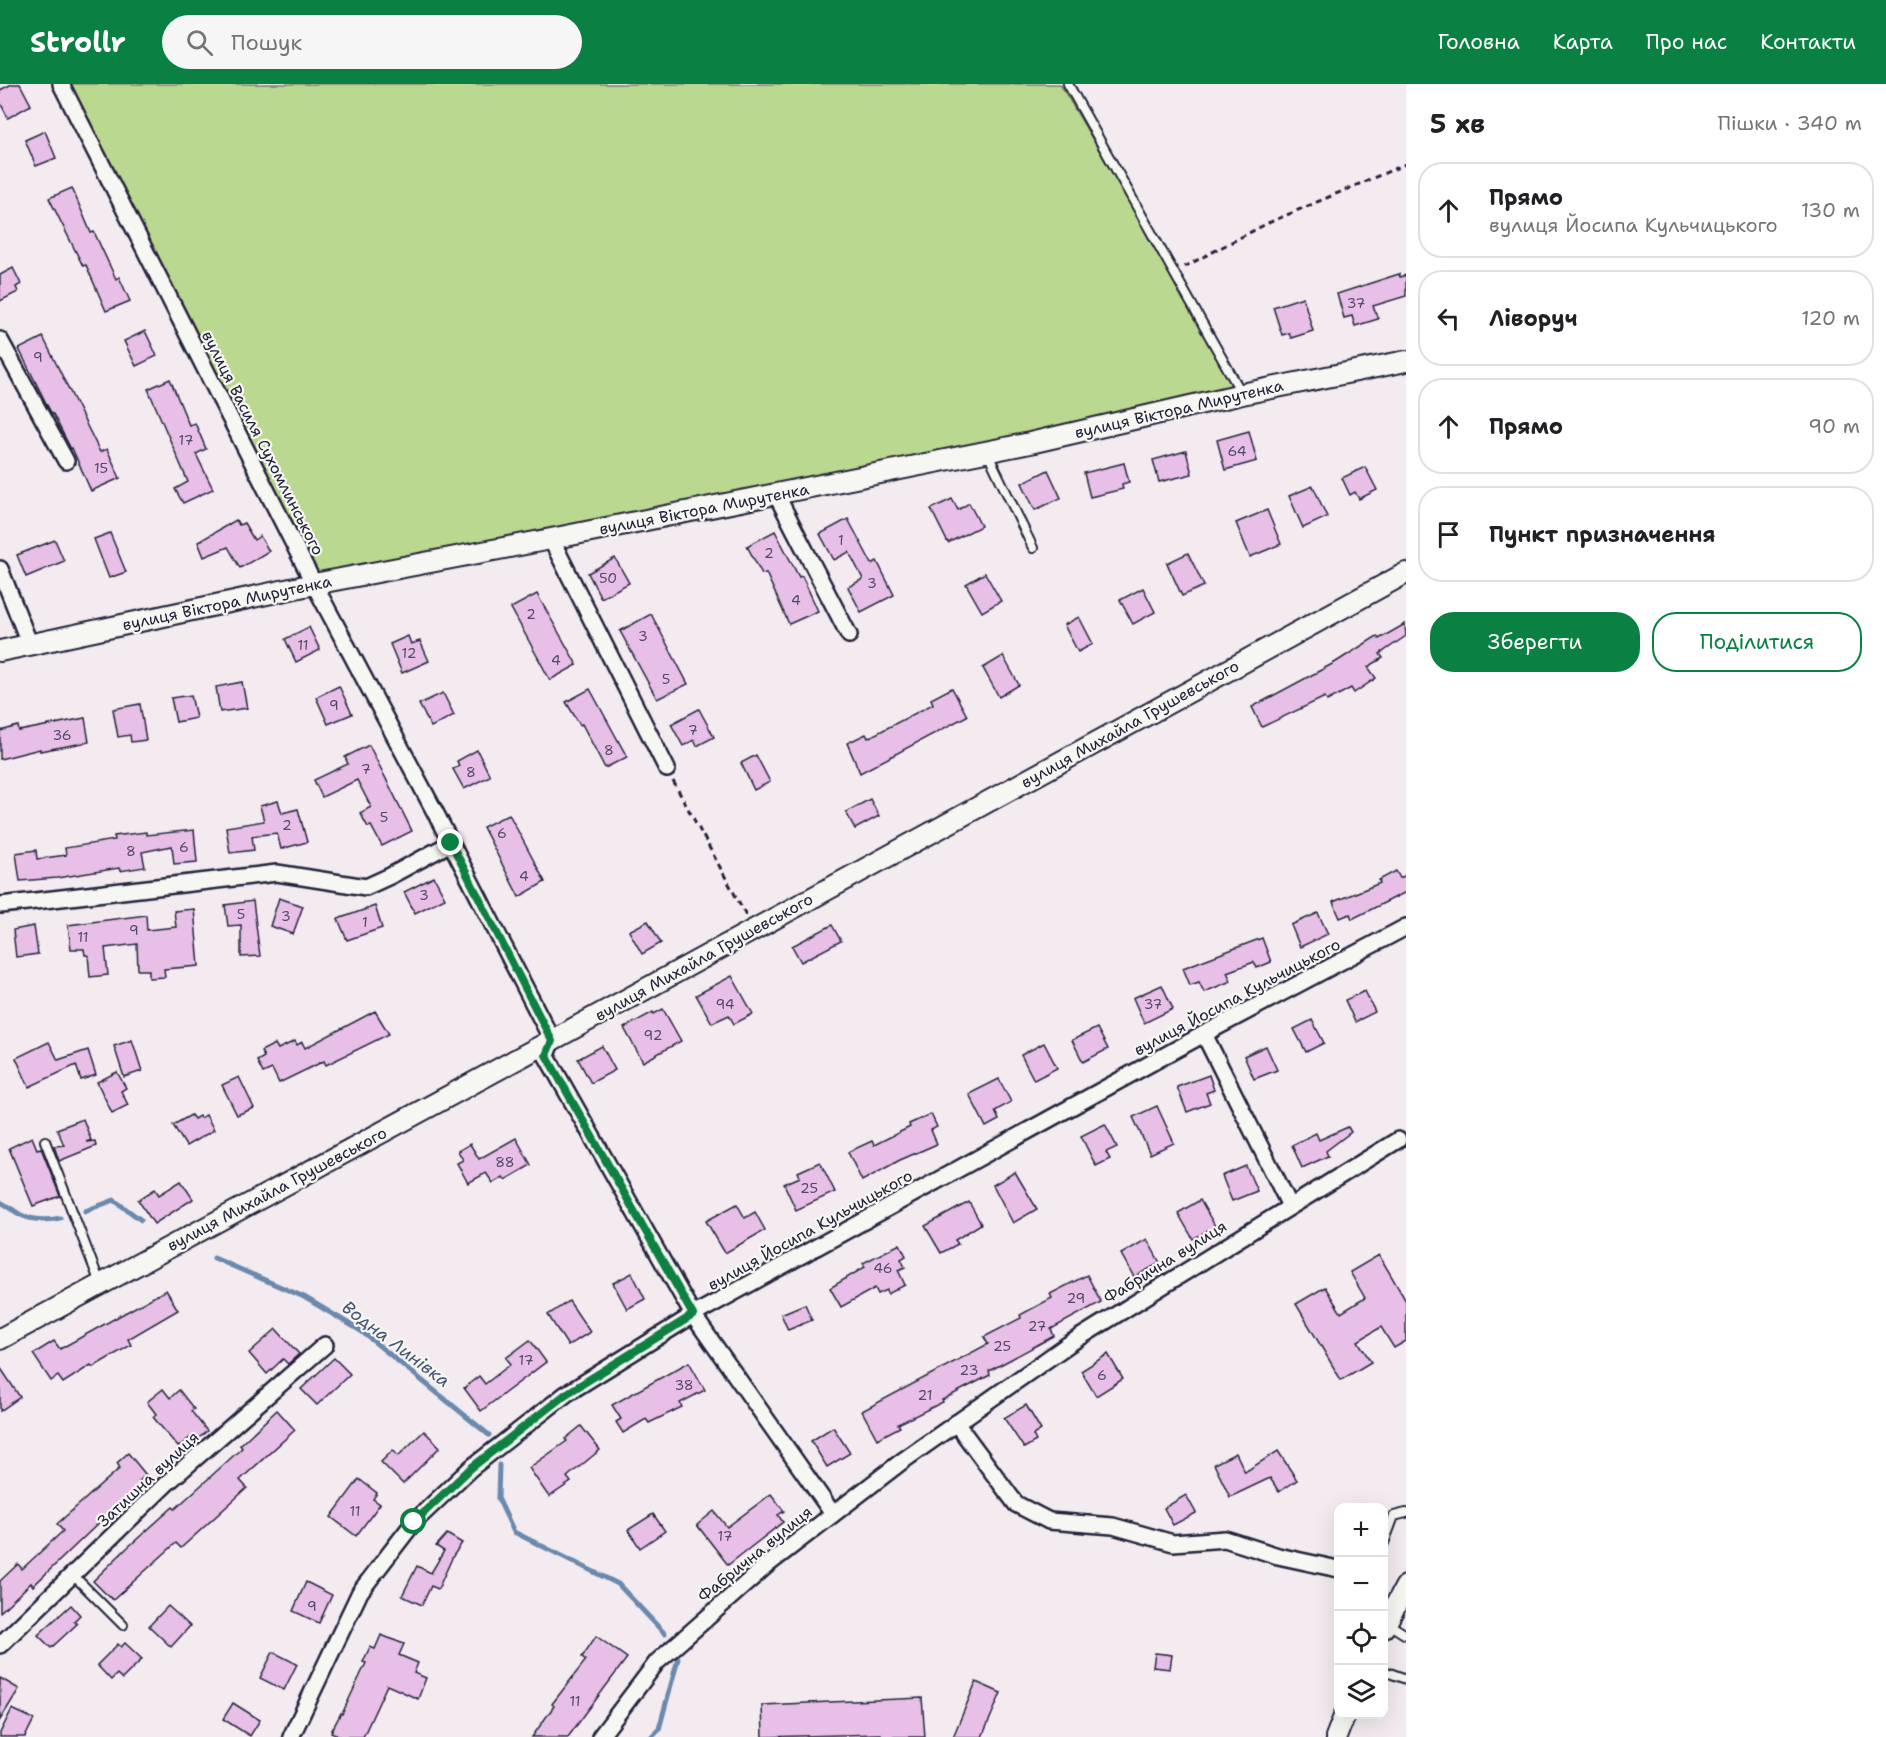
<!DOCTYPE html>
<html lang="uk">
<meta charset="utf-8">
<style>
:root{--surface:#fff;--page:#f6f6f6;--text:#202124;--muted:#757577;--line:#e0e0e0;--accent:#0b8043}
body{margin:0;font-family:"Shantell Sans",sans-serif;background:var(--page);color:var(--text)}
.controls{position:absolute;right:18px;bottom:18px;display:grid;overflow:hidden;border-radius:12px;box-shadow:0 6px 24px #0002}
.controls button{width:54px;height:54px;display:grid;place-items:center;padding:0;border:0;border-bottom:2px solid var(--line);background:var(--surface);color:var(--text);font:30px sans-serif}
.stop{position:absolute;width:18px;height:18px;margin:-14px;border:4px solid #0b8043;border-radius:50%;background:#fff}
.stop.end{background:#0b8043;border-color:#fff;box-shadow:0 2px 6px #0008}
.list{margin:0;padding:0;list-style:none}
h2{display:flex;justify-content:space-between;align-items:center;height:78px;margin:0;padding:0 24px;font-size:26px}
h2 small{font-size:20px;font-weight:400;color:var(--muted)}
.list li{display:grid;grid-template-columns:39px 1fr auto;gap:18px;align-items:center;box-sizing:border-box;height:96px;margin:0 12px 12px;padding:0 12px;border:2px solid var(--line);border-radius:24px}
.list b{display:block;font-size:22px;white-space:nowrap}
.list p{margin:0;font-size:20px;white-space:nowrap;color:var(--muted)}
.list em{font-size:20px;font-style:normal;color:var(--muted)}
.actions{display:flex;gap:12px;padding:18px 24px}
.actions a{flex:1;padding:14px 0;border:2px solid var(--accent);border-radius:24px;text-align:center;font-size:21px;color:var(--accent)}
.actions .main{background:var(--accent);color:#fff}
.icon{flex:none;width:33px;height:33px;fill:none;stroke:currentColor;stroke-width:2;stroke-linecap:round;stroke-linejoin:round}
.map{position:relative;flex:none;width:1406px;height:1653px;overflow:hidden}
header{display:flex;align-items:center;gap:36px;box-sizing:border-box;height:84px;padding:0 30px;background:var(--accent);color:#fff}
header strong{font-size:28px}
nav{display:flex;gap:33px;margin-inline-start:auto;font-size:21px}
.search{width:420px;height:54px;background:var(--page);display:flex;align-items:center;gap:15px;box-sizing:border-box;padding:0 21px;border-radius:33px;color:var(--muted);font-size:22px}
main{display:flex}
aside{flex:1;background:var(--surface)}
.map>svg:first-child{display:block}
</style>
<header>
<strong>Strollr</strong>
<div class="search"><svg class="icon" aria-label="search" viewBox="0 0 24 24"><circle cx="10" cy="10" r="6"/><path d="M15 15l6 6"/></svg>Пошук</div>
<nav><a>Головна</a><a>Карта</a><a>Про нас</a><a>Контакти</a></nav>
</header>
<main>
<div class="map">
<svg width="1406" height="1653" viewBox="0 0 1406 1653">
<rect width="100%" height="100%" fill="#f3ebf0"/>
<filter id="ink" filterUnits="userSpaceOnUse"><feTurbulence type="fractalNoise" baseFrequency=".0167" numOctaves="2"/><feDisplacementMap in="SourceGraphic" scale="12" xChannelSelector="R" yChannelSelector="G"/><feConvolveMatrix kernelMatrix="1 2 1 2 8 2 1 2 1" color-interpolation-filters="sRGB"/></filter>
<g filter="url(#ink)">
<path fill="#bbd890" stroke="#6e7d66" stroke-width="1.5" d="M70,0H1060L1172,190L1237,308L320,502Z"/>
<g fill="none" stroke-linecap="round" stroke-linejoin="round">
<g stroke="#6b89ad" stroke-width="5">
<path d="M0,1118C8,1121 13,1127 21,1131C31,1136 49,1137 60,1134"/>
<path d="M85,1127L114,1116L141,1136"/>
<path d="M214,1174L304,1213L361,1247L489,1351"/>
<path d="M499,1381L498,1414L514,1448L618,1500L665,1550"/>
<path d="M651,1653L659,1645L678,1575"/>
</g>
</g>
<g fill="#e7bfe7" stroke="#22223b" stroke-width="1.5">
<path d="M12,0H20L31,21L8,34L0,18V6Z"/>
<path d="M45,47L56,74L36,82L25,56Z"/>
<path d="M72,104L91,149L94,148L116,195L119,193L130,217L106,227L86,181L83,182L49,114Z"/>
<path d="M13,184L21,200L16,203L18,208L0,217V191Z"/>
<path d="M1399,190L1400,193L1406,191V212L1373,222L1378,235L1355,242L1352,232L1344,234L1337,210Z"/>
<path d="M1303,213L1313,247L1291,254L1289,249L1282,251L1273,223Z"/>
<path d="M145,247L157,272L136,282L124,257Z"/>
<path d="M43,253L100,368L107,365L120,394L91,407L72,364L71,365L53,330H52L47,321L19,265Z"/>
<path d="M170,295L189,341L195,339L206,365L196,370L213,405L183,419L175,405L188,398L148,305Z"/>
<path d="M1249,347L1257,377L1225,386L1217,356Z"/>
<path d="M1186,367L1192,390L1159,398L1153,376Z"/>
<path d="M1124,379L1129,398L1122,400L1123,405L1090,413L1084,389Z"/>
<path d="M1365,383L1377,406L1359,415L1355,408L1350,411L1342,394Z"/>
<path d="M1048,386L1061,414L1035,426L1022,399Z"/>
<path d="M1313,402L1327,433L1303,444L1289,412Z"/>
<path d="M952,415L958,426L969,419L981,442L948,459L931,425Z"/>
<path d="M1267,426L1281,460L1250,473L1236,439Z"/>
<path d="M848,435L872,480L877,477L894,511L861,528L848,503L863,495L849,468L834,476L820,450Z"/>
<path d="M236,436L239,441L244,439L254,456L260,452L269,467L240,484L228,463L204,473L198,458Z"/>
<path d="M775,447L799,493L802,492L818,527L789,540L766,489L762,490L747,462Z"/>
<path d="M110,449L126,488L109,494L94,455Z"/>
<path d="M55,456L64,477L26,493L17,471Z"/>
<path d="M1188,469L1204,502L1182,512L1167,479Z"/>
<path d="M615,474L629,499L601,514L588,489Z"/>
<path d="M985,489L1001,517L982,528L966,500Z"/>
<path d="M1143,504L1155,528L1133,540L1120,516Z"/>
<path d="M537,510L577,581L550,596L511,524Z"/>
<path d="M651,530L688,600L657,615L620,547Z"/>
<path d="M1079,533L1093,560L1078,568L1064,541Z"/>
<path d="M1405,540L1406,552L1380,570L1383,574L1368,583L1376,594L1354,609L1351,604L1327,617L1325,613L1262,643L1252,623L1336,578L1377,552L1379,555Z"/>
<path d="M309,543L320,566L296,578L285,555Z"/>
<path d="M408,552L411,560L420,557L429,577L402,589L390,560Z"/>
<path d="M1003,572L1019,601L999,613L983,584Z"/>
<path d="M242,598L247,624L220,628L216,603Z"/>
<path d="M339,602L352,630L328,640L316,613Z"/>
<path d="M952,604L967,632L860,689L847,659L866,650L868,654L933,620L931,615Z"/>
<path d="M590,605L627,673L605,684L582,640L580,641L566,618Z"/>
<path d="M443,609L454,631L431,643L419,620Z"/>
<path d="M191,611L196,634L176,638L171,614Z"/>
<path d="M140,620L146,656L131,658L130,651L118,653L113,625Z"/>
<path d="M699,625L714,653L697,662L694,656L683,662L671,640Z"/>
<path d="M85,634L89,658L40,667V665L0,675V647L18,642L19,647Z"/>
<path d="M369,661L412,747L382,762L371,742L368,743L360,729L371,723L357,696L322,713L314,696L348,680L345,673Z"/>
<path d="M477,666L490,692L464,705L453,685L459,682L457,677Z"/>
<path d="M756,671L770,698L754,706L741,679Z"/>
<path d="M870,715L879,732L855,745L846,728Z"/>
<path d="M278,717L282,729L298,725L307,758L281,765L277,749L252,752L254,766L230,769L226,743L264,737L260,722Z"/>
<path d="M509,730L545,798L519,813L483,743Z"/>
<path d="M194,746L197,778L174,780L172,762L142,768L145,783L120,787L119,784L57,794L20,797L16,769L36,766L37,775L66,771L65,764L115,756L114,752L146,748V751Z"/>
<path d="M1396,787L1400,794L1406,791V808L1352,835L1350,830L1340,834L1333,818L1380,799L1379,796Z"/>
<path d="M434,793L445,814L415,829L404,808Z"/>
<path d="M279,814L303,822L293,850L270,842Z"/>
<path d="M253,817L260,872L241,873V841L228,842L225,821Z"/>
<path d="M375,822L382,844L347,856L338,835Z"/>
<path d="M194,825L199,882L164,885L165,893L149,894V886H138L137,860L105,864L108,891L90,893L88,871H85L84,865H71L68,841L146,831L147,846L176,843L174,827Z"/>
<path d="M1318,829L1328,850L1300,863L1291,841Z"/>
<path d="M648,837L661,859L642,870L629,847Z"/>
<path d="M832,841L841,857L801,878L792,862Z"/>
<path d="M34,842L38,870L16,873L13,846Z"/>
<path d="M1262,854L1271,878L1257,884L1254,878L1227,888L1231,897L1204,908L1199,898L1190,901L1183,884Z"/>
<path d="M732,892L753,930L734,940L729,931L712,939L696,911Z"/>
<path d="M1162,901L1173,925L1144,939L1133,914Z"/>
<path d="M1365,907L1375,928L1355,938L1345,916Z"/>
<path d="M663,925L681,957L643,978L624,944L653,928L654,930Z"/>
<path d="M375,927L389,950L326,981L324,977L279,999L272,985L263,989L257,977L264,973L261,967L275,960L278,965L295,957L297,961L302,958L305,964Z"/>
<path d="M1312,936L1324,959L1306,968L1294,945Z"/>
<path d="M1097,944L1108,965L1083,978L1072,956Z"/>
<path d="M132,956L142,987L124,993L114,962Z"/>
<path d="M49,958L58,976L88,966L96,991L81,996L76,981L29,1003L16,974Z"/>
<path d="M1044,959L1057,984L1034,996L1021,971Z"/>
<path d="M602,962L615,986L591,999L578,975Z"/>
<path d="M1266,962L1277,986L1254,995L1244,972Z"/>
<path d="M117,988L126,1004L121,1007L128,1021L112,1029L97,998Z"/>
<path d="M1209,991L1214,1006L1206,1009L1210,1019L1187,1028L1177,1003Z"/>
<path d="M239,993L254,1024L237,1031L222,1001Z"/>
<path d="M999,995L1011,1018L995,1027L999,1036L986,1043L969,1010Z"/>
<path d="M1157,1022L1174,1059L1150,1070L1133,1033Z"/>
<path d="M931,1030L937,1043L931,1046L937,1060L900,1076L862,1097L848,1068L872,1057L874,1061L910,1043L909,1040Z"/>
<path d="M191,1031L194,1035L199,1032L200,1034L206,1031L214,1046L186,1062L173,1041Z"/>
<path d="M83,1035L91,1056L86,1058L95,1057L96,1062L59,1077L54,1062L64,1061L57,1045Z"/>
<path d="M1105,1040L1117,1063L1106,1068L1110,1075L1096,1082L1081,1052Z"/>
<path d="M1348,1043L1351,1048L1326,1067L1328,1072L1302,1084L1292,1061L1316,1049L1319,1056Z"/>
<path d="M32,1053L37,1065L41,1064L60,1112L33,1122L9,1064Z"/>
<path d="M516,1054L531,1081L505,1096L503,1093L493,1099L486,1089L468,1099L457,1079L463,1076L458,1067L470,1060L479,1075Z"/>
<path d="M820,1078L835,1108L796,1126L784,1100L800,1093L798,1088Z"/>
<path d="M1246,1082L1257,1107L1232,1117L1222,1092Z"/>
<path d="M1015,1088L1037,1125L1013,1139L993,1101Z"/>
<path d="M181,1097L193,1115L154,1140L138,1116L155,1105L159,1111Z"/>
<path d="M1200,1116L1215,1142L1193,1155L1178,1129Z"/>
<path d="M969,1118L981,1140L955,1156L958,1160L941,1169L925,1142Z"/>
<path d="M737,1120L745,1134L755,1128L765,1146L725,1169L706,1137Z"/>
<path d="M1147,1155L1160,1179L1134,1193L1121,1170Z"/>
<path d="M900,1160L906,1172L901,1175L905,1183L898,1186L905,1201L888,1210L887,1206L878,1210L875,1204L841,1223L830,1204L865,1183L863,1179Z"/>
<path d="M1379,1171L1406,1217V1257L1394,1264L1381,1243L1358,1257L1371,1278L1341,1296L1296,1220L1325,1203L1341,1229L1365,1214L1350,1188Z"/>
<path d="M632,1189L645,1215L627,1225L613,1199Z"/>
<path d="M1087,1191L1101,1218L1051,1245L1054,1252L989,1287L990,1291L942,1316L943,1318L898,1340L900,1343L877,1355L862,1327L988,1260L984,1253L1021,1234L1020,1231L1052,1214L1050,1210Z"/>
<path d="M166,1206L178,1226L128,1255L131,1261L93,1283L91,1281L63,1299L58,1292L51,1297L33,1270L54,1257L60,1265Z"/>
<path d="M569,1217L590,1248L568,1262L548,1231Z"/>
<path d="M805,1220L812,1236L788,1246L781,1230Z"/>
<path d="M276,1245L299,1270L288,1280L283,1275L267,1290L249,1269Z"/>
<path d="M530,1256L546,1278L481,1327L464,1304L479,1292L485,1300L511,1280L506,1274Z"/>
<path d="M1108,1270L1123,1295L1096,1312L1081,1287Z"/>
<path d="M334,1274L350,1290L317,1321L301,1305Z"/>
<path d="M689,1278L705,1306L680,1319L682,1323L649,1339L646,1335L623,1349L616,1338L621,1335L612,1321Z"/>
<path d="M0,1283L20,1313L0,1327Z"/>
<path d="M163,1305L170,1314L179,1306L194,1325L191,1327L207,1347L195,1357L191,1353L178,1363L153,1333L156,1330L147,1318Z"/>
<path d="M1026,1321L1041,1346L1033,1351L1036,1357L1024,1364L1004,1334Z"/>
<path d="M277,1326L295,1346L240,1396L247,1404L181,1464L176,1459L113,1516L105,1509L93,1497L127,1464L173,1423L175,1425L242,1364L240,1361Z"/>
<path d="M581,1342L600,1366L567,1393L571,1398L549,1413L529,1384L567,1357L565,1355Z"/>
<path d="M833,1343L850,1369L827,1383L811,1357Z"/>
<path d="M424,1347L440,1363L403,1400L381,1378L393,1366L398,1372Z"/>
<path d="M1278,1367L1297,1396L1279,1408L1270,1394L1230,1413L1214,1380L1236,1369L1245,1388Z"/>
<path d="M128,1369L146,1391L139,1397L142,1401L103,1435L33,1502L31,1499L0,1528V1497L18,1480L22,1485L63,1447L57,1440L120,1384L117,1379Z"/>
<path d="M359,1395L377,1409L373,1415L380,1420L356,1452L331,1433Z"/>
<path d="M771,1410L784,1427L778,1431L783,1438L728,1481L697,1441L714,1427L727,1443Z"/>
<path d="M1186,1411L1196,1429L1173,1441L1164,1424Z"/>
<path d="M653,1430L665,1447L640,1464L628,1446Z"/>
<path d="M447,1450L462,1459L453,1472L438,1505L431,1502L422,1521L402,1512L417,1482L431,1489L444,1467L436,1462Z"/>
<path d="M306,1498L332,1511L319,1539L293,1527Z"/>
<path d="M71,1521L80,1531L74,1537L77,1540L51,1564L38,1551Z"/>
<path d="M168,1522L190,1542L171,1563L149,1542Z"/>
<path d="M381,1551L404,1560L399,1571L418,1579L414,1589L426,1594L418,1615L387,1601L363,1653H341L331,1648L341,1629L342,1630L366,1579L363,1578L370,1563L375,1565Z"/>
<path d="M596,1552L627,1574L568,1653H532L554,1622L552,1620L586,1576L582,1573Z"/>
<path d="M125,1559L142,1575L122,1595L117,1590L111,1596L97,1581L118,1560L121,1563Z"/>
<path d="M273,1568L297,1580L284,1606L260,1594Z"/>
<path d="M1155,1569L1172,1571L1170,1585L1153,1583Z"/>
<path d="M0,1594L19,1605L0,1636Z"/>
<path d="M976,1598L1001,1609L982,1653H953Z"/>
<path d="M922,1614L925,1653H881V1650L763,1653L762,1621Z"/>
<path d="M233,1619L260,1636L250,1652L223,1635Z"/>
<path d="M12,1625L34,1635L25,1653H0V1649Z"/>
</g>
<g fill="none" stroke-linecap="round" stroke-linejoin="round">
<defs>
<g id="service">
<path d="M1068,0L1242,310"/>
<path d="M987,368L1033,464"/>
<path d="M45,1057L100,1199"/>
<path d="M1384,1459L1394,1432L1406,1429"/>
<path d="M73,1491L123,1541"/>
<path d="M1387,1539L1406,1551"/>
<path d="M1384,1587L1406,1595"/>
</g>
<g id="minor">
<path d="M61,0L314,500L435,728L552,956L546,971L693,1231L833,1430"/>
<path d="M0,256L66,377"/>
<path d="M776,410L849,551"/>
<path d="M551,455L667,685"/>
<path d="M0,485L30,561"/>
<path d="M1,821L277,789L366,803L390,792L451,759"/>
<path d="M1204,950L1290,1122"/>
<path d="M956,1339L1016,1420L1049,1437L1113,1442L1173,1459L1225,1455L1278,1472L1338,1485"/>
<path d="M0,1561L167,1399L325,1261"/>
<path d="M291,1653L360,1508L414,1438L471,1384L566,1310L693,1231L1204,950L1406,843"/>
<path d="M600,1653L657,1578L767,1481L901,1378L1069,1260L1398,1056"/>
</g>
<g id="tertiary">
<path d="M0,567L314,500L551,455L1030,359L1242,310L1406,277"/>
<path d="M0,1255L567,948L1406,489"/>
<path d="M1384,1543L1406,1502"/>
<path d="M1336,1653L1345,1630"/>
</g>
</defs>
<use href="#service" stroke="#22223b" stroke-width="12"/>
<use href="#minor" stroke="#22223b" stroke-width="20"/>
<use href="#tertiary" stroke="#22223b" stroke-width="24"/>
<g stroke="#22223b" stroke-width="3" stroke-dasharray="6 4.5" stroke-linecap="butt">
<path d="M1184,183L1268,139L1406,80"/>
<path d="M673,697L746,831"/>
</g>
<use href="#service" stroke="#f6f6f2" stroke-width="8"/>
<use href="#minor" stroke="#f6f6f2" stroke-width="15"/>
<use href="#tertiary" stroke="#f6f6f2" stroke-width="20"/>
</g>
</g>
<g fill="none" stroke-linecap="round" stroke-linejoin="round" filter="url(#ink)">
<path stroke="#0b8043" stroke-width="8" d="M414,1438L471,1384L566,1310L693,1231L546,971L552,957L451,759"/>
</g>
<g text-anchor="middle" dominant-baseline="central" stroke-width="4.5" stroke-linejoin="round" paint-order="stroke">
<g font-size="14" fill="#534966">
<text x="1356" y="219">37</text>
<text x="38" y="273">9</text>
<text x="186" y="356">17</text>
<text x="1237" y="367">64</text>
<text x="101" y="384">15</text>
<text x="841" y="456">1</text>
<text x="769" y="469">2</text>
<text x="608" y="494">50</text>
<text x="872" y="499">3</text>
<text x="796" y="516">4</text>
<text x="531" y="530">2</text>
<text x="643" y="552">3</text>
<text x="303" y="561">11</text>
<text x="409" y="569">12</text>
<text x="556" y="576">4</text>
<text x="666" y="595">5</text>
<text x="334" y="621">9</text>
<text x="693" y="646">7</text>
<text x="62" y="651">36</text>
<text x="609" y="666">8</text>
<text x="366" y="685">7</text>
<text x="471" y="688">8</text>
<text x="384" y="733">5</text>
<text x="287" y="741">2</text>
<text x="502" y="749">6</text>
<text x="184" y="763">6</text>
<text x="131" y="767">8</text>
<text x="524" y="792">4</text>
<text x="424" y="811">3</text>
<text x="241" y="830">5</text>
<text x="286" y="832">3</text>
<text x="365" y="838">1</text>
<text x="134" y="846">9</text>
<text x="83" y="853">11</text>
<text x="725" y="920">94</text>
<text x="1153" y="920">37</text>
<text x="653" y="951">92</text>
<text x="505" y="1078">88</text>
<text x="809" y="1104">25</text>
<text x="883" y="1184">46</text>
<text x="1076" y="1214">29</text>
<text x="1037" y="1242">27</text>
<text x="1002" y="1262">25</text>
<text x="526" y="1276">17</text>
<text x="969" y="1286">23</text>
<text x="1102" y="1291">6</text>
<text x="684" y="1301">38</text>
<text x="925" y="1311">21</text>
<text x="355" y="1427">11</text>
<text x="725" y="1452">17</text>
<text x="312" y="1522">9</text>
<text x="575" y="1617">11</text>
</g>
<g font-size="16" fill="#22223b" stroke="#f6f6f2">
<text transform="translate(1179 325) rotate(-13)">вулиця Віктора Мирутенка</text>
<text transform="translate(263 359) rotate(63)">вулиця Василя Сухомлинського</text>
<text transform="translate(704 425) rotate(-11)">вулиця Віктора Мирутенка</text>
<text transform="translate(227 519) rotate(-12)">вулиця Віктора Мирутенка</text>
<text transform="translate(1130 640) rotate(-29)">вулиця Михайла Грушевського</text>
<text transform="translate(704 873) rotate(-29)">вулиця Михайла Грушевського</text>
<text transform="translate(1237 913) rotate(-28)">вулиця Йосипа Кульчицького</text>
<text transform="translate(277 1105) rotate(-28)">вулиця Михайла Грушевського</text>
<text transform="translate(810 1146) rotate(-29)">вулиця Йосипа Кульчицького</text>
<text transform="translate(1165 1178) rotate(-32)">Фабрична вулиця</text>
<text transform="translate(148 1395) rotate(-43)">Затишна вулиця</text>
<text transform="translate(755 1470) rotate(-39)">Фабрична вулиця</text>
</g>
<g font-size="18" font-style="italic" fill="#475674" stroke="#f6f6f2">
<text transform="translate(396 1260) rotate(37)">Водна Линівка</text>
</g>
</g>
</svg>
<div class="controls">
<button>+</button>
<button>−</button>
<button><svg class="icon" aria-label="locate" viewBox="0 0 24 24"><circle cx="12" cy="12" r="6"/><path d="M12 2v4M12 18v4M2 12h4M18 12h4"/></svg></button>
<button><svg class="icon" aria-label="layers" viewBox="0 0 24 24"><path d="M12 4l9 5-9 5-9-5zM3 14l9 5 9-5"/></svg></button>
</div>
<div class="stop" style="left:414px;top:1438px"></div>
<div class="stop end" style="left:451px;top:759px"></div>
</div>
<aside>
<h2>5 хв<small>Пішки · 340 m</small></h2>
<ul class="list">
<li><svg class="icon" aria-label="ahead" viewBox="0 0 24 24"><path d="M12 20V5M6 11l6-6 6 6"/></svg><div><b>Прямо</b><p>вулиця Йосипа Кульчицького</p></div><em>130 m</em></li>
<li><svg class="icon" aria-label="left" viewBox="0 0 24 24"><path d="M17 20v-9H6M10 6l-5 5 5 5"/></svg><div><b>Ліворуч</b></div><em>120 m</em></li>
<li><svg class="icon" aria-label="ahead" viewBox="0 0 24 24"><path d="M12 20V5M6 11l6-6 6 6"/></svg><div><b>Прямо</b></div><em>90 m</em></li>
<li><svg class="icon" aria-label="arrive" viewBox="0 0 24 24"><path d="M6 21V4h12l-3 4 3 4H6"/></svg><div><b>Пункт призначення</b></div></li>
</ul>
<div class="actions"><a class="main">Зберегти</a><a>Поділитися</a></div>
</aside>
</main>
